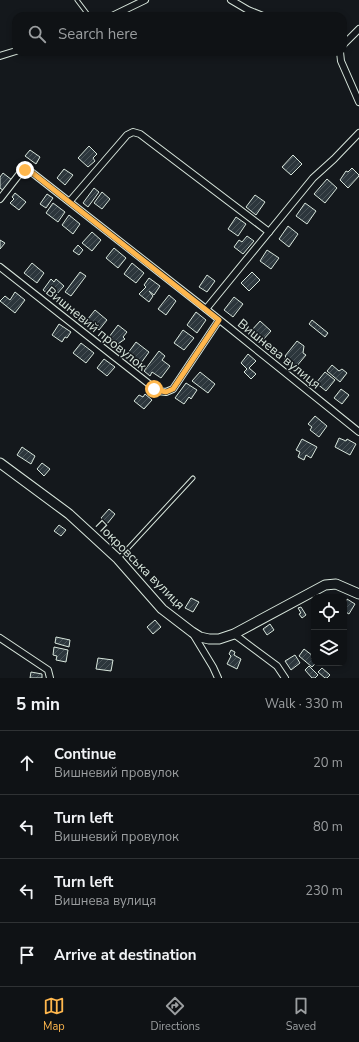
<!DOCTYPE html>
<meta charset="utf-8">
<style>
:root{--surface:#0f1215;--page:#1d2022;--text:#f1f3f6;--muted:#9b9ea0;--line:#2f3234;--accent:#ffb74d}
body{margin:0;font-family:"Nunito Sans",sans-serif;background:var(--page);color:var(--text)}
.controls{position:absolute;right:12px;bottom:12px;display:grid;overflow:hidden;border-radius:8px;box-shadow:0 2px 6px #0003}
.controls button{width:36px;height:36px;display:grid;place-items:center;padding:0;border:0;border-bottom:1px solid var(--line);background:var(--surface);color:var(--text);font:20px sans-serif}
.stop{position:absolute;width:12px;height:12px;margin:-9px;border:3px solid #ffb74d;border-radius:50%;background:#fff}
.stop.end{background:#ffb74d;border-color:#fff;box-shadow:0 1px 4px #0008}
.list{margin:0;padding:0;list-style:none}
h2{display:flex;justify-content:space-between;align-items:center;height:52px;margin:0;padding:0 16px;font-size:17px}
h2 small{font-size:13px;font-weight:400;color:var(--muted)}
.list li{display:grid;grid-template-columns:26px 1fr auto;gap:12px;align-items:center;box-sizing:border-box;height:64px;padding:0 16px;border-top:1px solid var(--line)}
.list b{display:block;font-size:15px;white-space:nowrap}
.list p{margin:0;font-size:13px;white-space:nowrap;color:var(--muted)}
.list em{font-size:13px;font-style:normal;color:var(--muted)}
.icon{flex:none;width:22px;height:22px;fill:none;stroke:currentColor;stroke-width:2;stroke-linecap:round;stroke-linejoin:round}
.map{position:relative;flex:none;width:359px;height:678px;overflow:hidden}
.search{position:absolute;background:var(--surface);box-shadow:0 2px 6px #0003;left:12px;right:12px;top:12px;height:44px;display:flex;align-items:center;gap:10px;box-sizing:border-box;padding:0 14px;border-radius:12px;color:var(--muted);font-size:15px}
.sheet{height:308px;background:var(--surface)}
nav{display:flex;justify-content:space-around;align-items:center;box-sizing:border-box;height:56px;border-top:1px solid var(--line);background:var(--surface);font-size:11px;color:var(--muted)}
nav a{display:grid;justify-items:center;gap:2px}
nav .on{color:var(--accent)}
.map>svg:first-child{display:block}
</style>
<div class="map">
<svg width="359" height="678" viewBox="0 0 359 678">
<defs>
<pattern id="building-hatch" width="6" height="6" patternUnits="userSpaceOnUse"><rect width="6" height="6" fill="#2c363c"/><path d="M-1 1l2-2M0 6l6-6M5 7l2-2" fill="none" stroke="#4a5358"/></pattern>
</defs>
<rect width="100%" height="100%" fill="#14181c"/>
<g fill="url(#building-hatch)" stroke="#d8e6dc">
<path d="M89,146L97,154L93,158L95,161L88,167L78,158Z"/>
<path d="M30,150L40,157L36,164L25,156Z"/>
<path d="M293,155L302,164L291,175L282,167Z"/>
<path d="M352,168L359,175V176L348,188L340,180L346,171L348,172Z"/>
<path d="M64,169L73,175L65,185L57,178Z"/>
<path d="M3,173L12,180L4,191L0,188V177Z"/>
<path d="M327,179L337,188L325,203L314,194Z"/>
<path d="M94,188L99,192L88,207L83,203Z"/>
<path d="M102,192L110,199L102,209L94,203Z"/>
<path d="M15,193L26,202L19,210L10,203L14,199L12,197Z"/>
<path d="M47,194L53,198L46,208L40,204Z"/>
<path d="M255,195L265,202L256,215L246,207Z"/>
<path d="M53,203L65,212L58,222L46,213Z"/>
<path d="M305,203L316,211L307,224L296,216Z"/>
<path d="M69,215L80,224L73,234L62,225Z"/>
<path d="M236,217L246,224L238,236L228,229Z"/>
<path d="M288,226L298,234L289,247L279,239Z"/>
<path d="M92,232L101,240L92,251L82,243Z"/>
<path d="M247,236L254,241L243,254L234,247L239,240L242,242Z"/>
<path d="M0,240L5,243L0,249Z"/>
<path d="M78,245L83,250L79,255L73,251Z"/>
<path d="M114,248L126,258L118,268L106,258Z"/>
<path d="M267,250L279,258L271,269L260,261Z"/>
<path d="M32,263L44,273L37,283L24,273Z"/>
<path d="M132,263L144,273L136,283L124,274Z"/>
<path d="M80,272L86,276L71,296L65,292Z"/>
<path d="M252,272L260,280L249,291L241,283Z"/>
<path d="M207,275L215,281L207,292L199,287Z"/>
<path d="M149,278L160,286L154,295L149,291L153,296L149,302L139,294L146,287L144,285Z"/>
<path d="M51,279L54,282L56,279L64,286L56,295L51,290L48,294L43,290Z"/>
<path d="M15,292L25,300L15,313L0,301L5,296L10,300Z"/>
<path d="M169,295L176,301L166,315L158,309Z"/>
<path d="M234,297L243,304L233,317L224,310Z"/>
<path d="M95,310L107,320L99,330L87,320Z"/>
<path d="M196,312L206,320L197,333L187,325Z"/>
<path d="M312,320L328,333L325,337L309,324Z"/>
<path d="M260,321L271,331L262,341L251,331Z"/>
<path d="M59,324L71,332L67,338L65,337L62,342L52,335Z"/>
<path d="M118,325L127,332L123,337L125,339L118,344L109,337Z"/>
<path d="M183,330L194,338L184,350L174,343Z"/>
<path d="M297,341L304,346L303,353L306,355L296,367L292,363L290,366L284,361L286,357L285,356Z"/>
<path d="M136,342L149,352L141,363L128,353Z"/>
<path d="M81,343L94,353L86,363L73,353Z"/>
<path d="M159,351L165,356L162,360L170,366L161,378L152,372L150,376L144,371Z"/>
<path d="M248,354L256,361L249,368L256,374L251,379L244,372L247,369L241,363Z"/>
<path d="M104,359L115,367L107,376L97,368Z"/>
<path d="M332,365L339,371L342,369L347,373L340,382L327,371Z"/>
<path d="M200,372L215,384L208,393L192,381Z"/>
<path d="M325,372L335,380L326,391L316,383Z"/>
<path d="M186,383L197,390L191,399L189,397L184,404L175,398Z"/>
<path d="M341,389L349,395L342,404L334,398Z"/>
<path d="M145,394L152,400L144,409L134,401L139,395L143,397Z"/>
<path d="M315,416L327,426L319,437L310,430L312,427L308,424Z"/>
<path d="M339,438L346,441L347,439L356,444L350,455L335,447Z"/>
<path d="M302,439L317,447L311,458L306,455L304,460L298,457L300,452L296,450Z"/>
<path d="M22,447L35,456L31,464L17,455Z"/>
<path d="M42,463L50,469L44,476L37,469Z"/>
<path d="M109,509L115,514L107,524L101,518Z"/>
<path d="M59,525L66,530L61,536L54,531Z"/>
<path d="M191,598L199,602L193,612L185,608Z"/>
<path d="M347,599L355,604L349,614L344,611V605Z"/>
<path d="M301,607L306,615L302,618L299,614L301,613L298,608Z"/>
<path d="M155,620L161,627L153,634L147,627Z"/>
<path d="M270,624L274,630L267,635L263,629Z"/>
<path d="M56,637L70,640L69,647L55,643Z"/>
<path d="M54,647L68,650L66,662L56,660L57,656L53,655Z"/>
<path d="M304,649L313,656L311,658L314,661V663H316L312,667L299,656Z"/>
<path d="M231,650L235,652L234,655L241,659L237,669L227,664L231,656L229,654Z"/>
<path d="M295,655L300,663L291,670L285,661Z"/>
<path d="M98,658L113,660L111,671L96,669Z"/>
<path d="M309,666L318,675L315,678H312L305,670Z"/>
<path d="M322,668L330,675L327,678H325L318,672Z"/>
<path d="M31,672L42,674V678H30Z"/>
</g>
<g fill="none" stroke-linecap="round" stroke-linejoin="round">
<defs>
<g id="lane">
<path d="M77,0L89,16"/>
<path d="M119,558L193,478"/>
</g>
<g id="street">
<path d="M231,0L248,10L263,16"/>
<path d="M112,16L145,0"/>
<path d="M343,45L359,29"/>
<path d="M340,52L341,61L359,102"/>
<path d="M0,56L16,51"/>
<path d="M0,199L21,172L25,170L30,171L206,309L359,432"/>
<path d="M70,201L127,135L133,132L140,134L269,232"/>
<path d="M0,267L158,391L166,392L173,389L219,320"/>
<path d="M206,309L313,178L334,159L359,133"/>
<path d="M193,634L213,667L218,678"/>
<path d="M234,634L277,666L285,678"/>
<path d="M0,638L48,670L50,678"/>
</g>
<path id="secondary" d="M0,463L69,514L118,559L162,609L192,632L200,637L209,639H219L234,634L325,585L336,584L359,594"/>
</defs>
<use href="#lane" stroke="#d8e6dc" stroke-width="5"/>
<use href="#street" stroke="#d8e6dc" stroke-width="8"/>
<use href="#secondary" stroke="#d8e6dc" stroke-width="11"/>
<use href="#lane" stroke="#14181c" stroke-width="3"/>
<use href="#street" stroke="#14181c" stroke-width="6"/>
<use href="#secondary" stroke="#14181c" stroke-width="9"/>
</g>
<g fill="none" stroke-linecap="round" stroke-linejoin="round">
<path stroke="#ffb74d" stroke-width="5" d="M25,170L30,171L219,320L173,389L166,392L154,389"/>
</g>
<g text-anchor="middle" dominant-baseline="central" stroke-width="3" stroke-linejoin="round" paint-order="stroke">
<g font-size="13" fill="#d8e6dc" stroke="#14181c">
<text transform="translate(96 329) rotate(39)">Вишневий провулок</text>
<text transform="translate(279 354) rotate(39)">Вишнева вулиця</text>
<text transform="translate(140 565) rotate(45)">Покровська вулиця</text>
</g>
</g>
</svg>
<div class="controls">
<button><svg class="icon" aria-label="locate" viewBox="0 0 24 24"><circle cx="12" cy="12" r="6"/><path d="M12 2v4M12 18v4M2 12h4M18 12h4"/></svg></button>
<button><svg class="icon" aria-label="layers" viewBox="0 0 24 24"><path d="M12 4l9 5-9 5-9-5zM3 14l9 5 9-5"/></svg></button>
</div>
<div class="stop" style="left:154px;top:389px"></div>
<div class="stop end" style="left:25px;top:170px"></div>
<div class="search"><svg class="icon" aria-label="search" viewBox="0 0 24 24"><circle cx="10" cy="10" r="6"/><path d="M15 15l6 6"/></svg>Search here</div>
</div>
<section class="sheet">
<h2>5 min<small>Walk · 330 m</small></h2>
<ul class="list">
<li><svg class="icon" aria-label="ahead" viewBox="0 0 24 24"><path d="M12 20V5M6 11l6-6 6 6"/></svg><div><b>Continue</b><p>Вишневий провулок</p></div><em>20 m</em></li>
<li><svg class="icon" aria-label="left" viewBox="0 0 24 24"><path d="M17 20v-9H6M10 6l-5 5 5 5"/></svg><div><b>Turn left</b><p>Вишневий провулок</p></div><em>80 m</em></li>
<li><svg class="icon" aria-label="left" viewBox="0 0 24 24"><path d="M17 20v-9H6M10 6l-5 5 5 5"/></svg><div><b>Turn left</b><p>Вишнева вулиця</p></div><em>230 m</em></li>
<li><svg class="icon" aria-label="arrive" viewBox="0 0 24 24"><path d="M6 21V4h12l-3 4 3 4H6"/></svg><div><b>Arrive at destination</b></div></li>
</ul>
</section>
<nav>
<a class="on"><svg class="icon" aria-label="map" viewBox="0 0 24 24"><path d="M3 6l6-2 6 2 6-2v14l-6 2-6-2-6 2zM9 4v14M15 6v14"/></svg>Map</a>
<a><svg class="icon" aria-label="directions" viewBox="0 0 24 24"><path d="M12 3l9 9-9 9-9-9zM9 14v-3h6M13 9l2 2-2 2"/></svg>Directions</a>
<a><svg class="icon" aria-label="saved" viewBox="0 0 24 24"><path d="M7 4h10v16l-5-4-5 4z"/></svg>Saved</a>
</nav>
